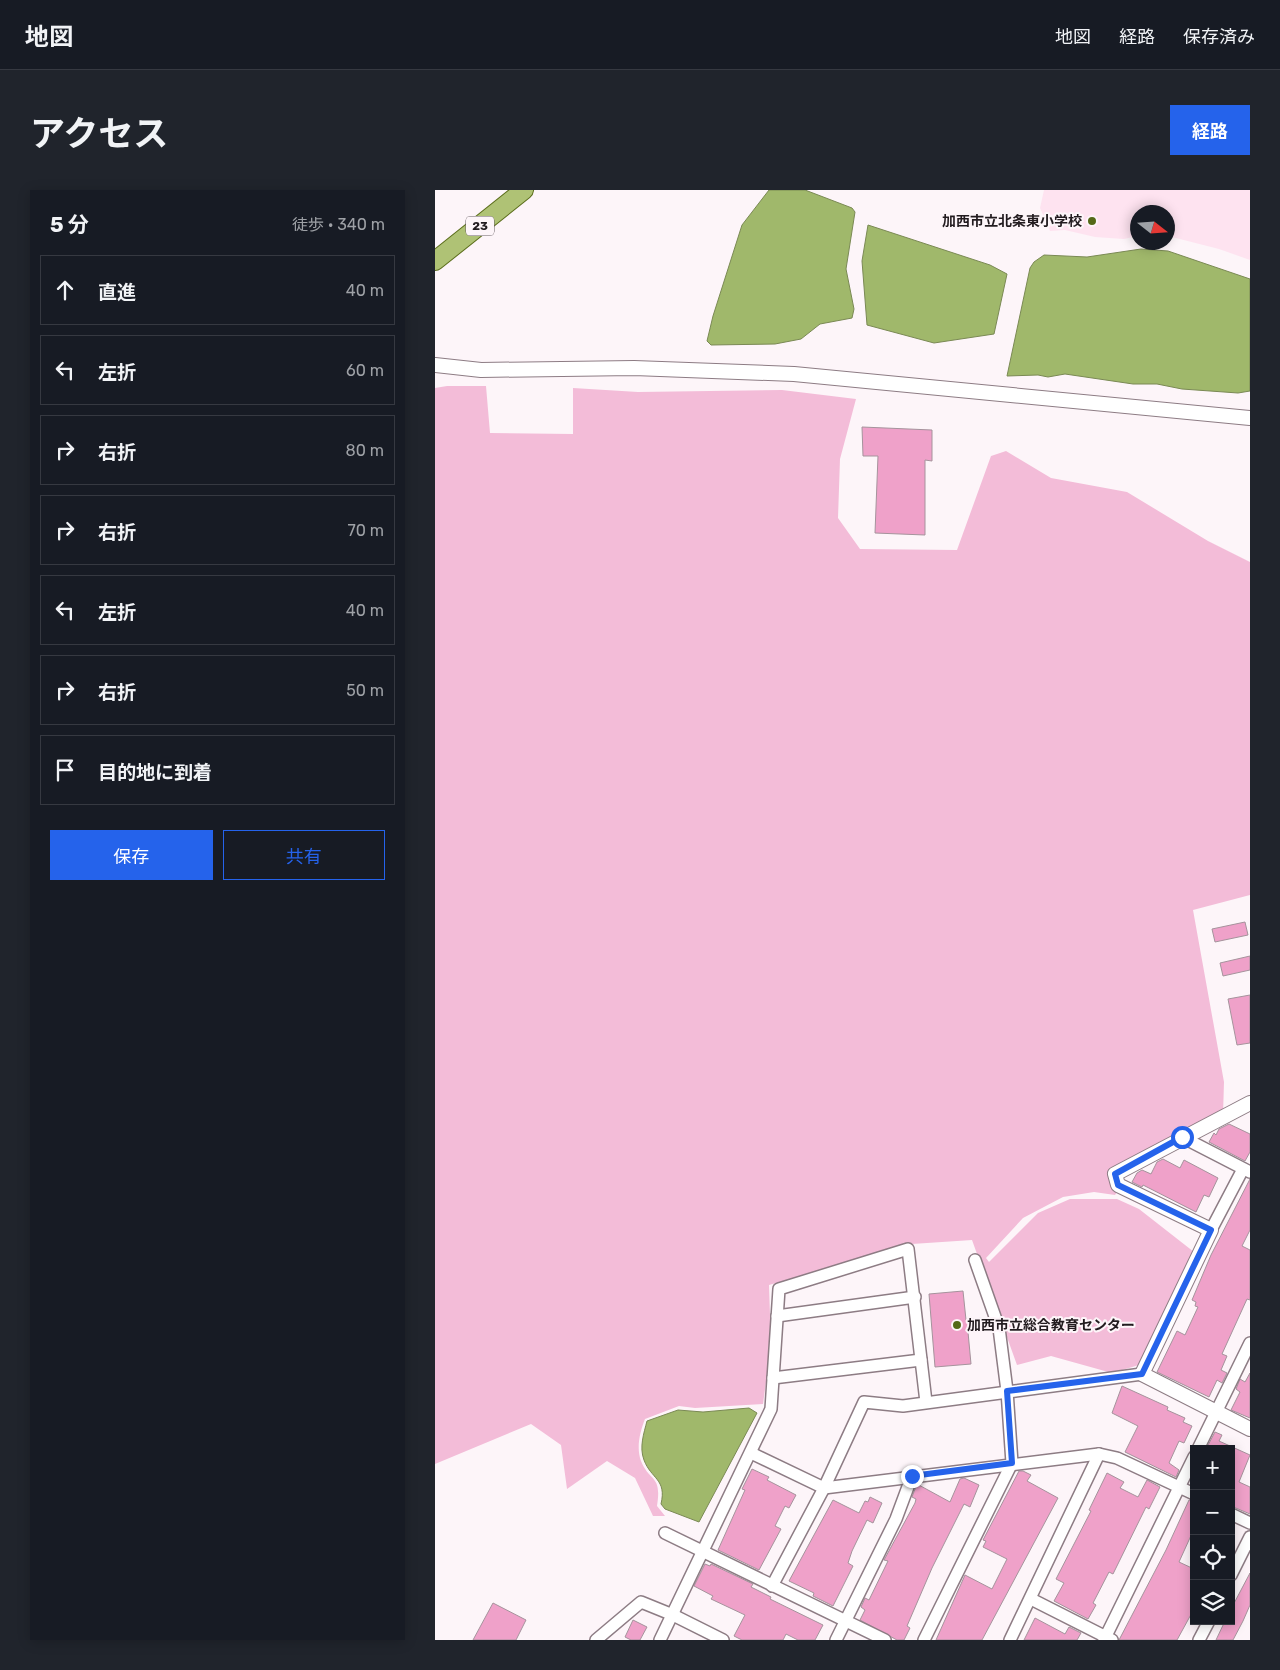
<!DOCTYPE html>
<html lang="ja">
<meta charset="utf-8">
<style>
:root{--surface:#171b24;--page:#20242c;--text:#f1f3f6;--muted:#9ea1a6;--line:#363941;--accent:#2563eb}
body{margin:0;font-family:Rubik,"Noto Sans JP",sans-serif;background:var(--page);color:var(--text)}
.controls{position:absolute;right:15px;bottom:15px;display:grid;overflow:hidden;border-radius:0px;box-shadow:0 2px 12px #0003}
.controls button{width:45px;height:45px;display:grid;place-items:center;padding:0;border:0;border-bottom:1px solid var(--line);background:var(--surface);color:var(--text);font:25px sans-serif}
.compass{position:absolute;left:695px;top:15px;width:45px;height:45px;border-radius:50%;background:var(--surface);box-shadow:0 2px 12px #0003;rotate:107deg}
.stop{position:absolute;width:15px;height:15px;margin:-11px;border:4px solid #2563eb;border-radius:50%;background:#fff}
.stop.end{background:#2563eb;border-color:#fff;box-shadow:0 1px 5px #0008}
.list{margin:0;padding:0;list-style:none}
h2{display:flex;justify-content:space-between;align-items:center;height:65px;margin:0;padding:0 20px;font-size:21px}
h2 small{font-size:16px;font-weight:400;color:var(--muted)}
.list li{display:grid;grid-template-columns:32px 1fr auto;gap:15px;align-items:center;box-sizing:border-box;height:70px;margin:0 10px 10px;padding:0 10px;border:1px solid var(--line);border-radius:0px}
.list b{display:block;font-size:19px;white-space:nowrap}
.list em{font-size:16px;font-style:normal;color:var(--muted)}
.actions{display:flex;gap:10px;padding:15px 20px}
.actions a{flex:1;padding:11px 0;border:1px solid var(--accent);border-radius:0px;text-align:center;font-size:18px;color:var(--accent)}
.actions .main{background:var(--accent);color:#fff}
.icon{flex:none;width:28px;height:28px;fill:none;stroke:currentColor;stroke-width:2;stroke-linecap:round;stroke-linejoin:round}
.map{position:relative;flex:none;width:815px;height:1450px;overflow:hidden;border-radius:0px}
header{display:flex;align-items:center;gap:30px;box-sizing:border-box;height:70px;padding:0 25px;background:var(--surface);border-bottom:1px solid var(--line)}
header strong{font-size:24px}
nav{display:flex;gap:28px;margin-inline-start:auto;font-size:18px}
.intro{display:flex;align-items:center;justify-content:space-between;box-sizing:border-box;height:120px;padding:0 30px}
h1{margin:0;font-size:35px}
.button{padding:12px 22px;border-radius:0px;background:var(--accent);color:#fff;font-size:18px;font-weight:700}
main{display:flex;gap:30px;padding:0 30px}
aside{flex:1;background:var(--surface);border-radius:0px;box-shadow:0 2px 12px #0003}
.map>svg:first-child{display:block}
</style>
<header>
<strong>地図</strong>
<nav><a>地図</a><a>経路</a><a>保存済み</a></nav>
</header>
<div class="intro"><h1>アクセス</h1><a class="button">経路</a></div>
<main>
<aside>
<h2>5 分<small>徒歩 · 340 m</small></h2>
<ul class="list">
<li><svg class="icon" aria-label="ahead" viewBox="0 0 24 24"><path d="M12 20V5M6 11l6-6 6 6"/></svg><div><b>直進</b></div><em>40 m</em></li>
<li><svg class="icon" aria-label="left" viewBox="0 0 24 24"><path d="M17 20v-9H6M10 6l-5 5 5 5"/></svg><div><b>左折</b></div><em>60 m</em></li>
<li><svg class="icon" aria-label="right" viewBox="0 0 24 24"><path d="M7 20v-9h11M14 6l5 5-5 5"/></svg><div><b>右折</b></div><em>80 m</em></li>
<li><svg class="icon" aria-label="right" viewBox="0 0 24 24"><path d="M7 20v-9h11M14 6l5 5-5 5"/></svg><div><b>右折</b></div><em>70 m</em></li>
<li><svg class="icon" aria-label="left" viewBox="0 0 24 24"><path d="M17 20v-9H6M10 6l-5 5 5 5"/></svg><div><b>左折</b></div><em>40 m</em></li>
<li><svg class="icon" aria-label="right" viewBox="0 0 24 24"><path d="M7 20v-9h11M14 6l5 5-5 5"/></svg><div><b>右折</b></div><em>50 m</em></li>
<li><svg class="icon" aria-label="arrive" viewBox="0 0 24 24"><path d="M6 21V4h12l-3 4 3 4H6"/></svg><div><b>目的地に到着</b></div></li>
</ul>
<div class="actions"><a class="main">保存</a><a>共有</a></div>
</aside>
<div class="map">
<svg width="815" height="1450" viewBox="0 0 815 1450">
<rect width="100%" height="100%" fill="#fdf5f9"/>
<path fill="#fee3f0" d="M609,0H815V70L784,59L733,46L732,22H702V46L689,49L660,47L630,40L615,41L605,18Z"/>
<path fill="#f3bcd8" d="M12,196H51L55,243L138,244V198L203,202L347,200L421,209L405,269L403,328L425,359L522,360L556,266L571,261L616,288L692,302L773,351L815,372V705L758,720L789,892L788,925L683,988L682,1002L680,1005L659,1002L628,1007L588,1028L551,1068L554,1072L603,1023L635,1009H682L704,1019L759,1062L704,1175L677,1183L616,1166L582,1175L537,1050L477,1054L334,1095L336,1155L328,1214L260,1218L244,1216L210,1229C205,1242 201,1257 206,1271C215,1293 227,1284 222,1316L230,1326H218L200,1288L172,1271L132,1299L126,1255L96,1234L0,1274V198Z"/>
<g fill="#a0b86b" stroke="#7a8954">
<path d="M334,0H370L417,18L420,22L411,79L419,119L417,128L385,134L366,149L340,154L276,155L272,151L278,126L307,35Z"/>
<path d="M433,35L555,75L572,84L559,144L499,153L432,135L427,71Z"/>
<path d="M706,59L733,61L815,89V201L803,203L747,199L722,194H698L630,184L613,187L603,185L572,186L595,78L599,72L609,65L652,67Z"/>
<path d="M314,1218L322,1223L264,1332L230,1319L226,1314C232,1289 216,1289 209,1270C204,1257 209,1243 212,1231L243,1220L268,1222Z"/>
</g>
<g fill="#efa1c9" stroke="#a5939c">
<path d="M427,237L497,240V271L490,270V345L440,343L443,266H428Z"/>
<path d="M810,732L813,745L780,752L777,739Z"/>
<path d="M815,766V780L788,786L785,773Z"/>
<path d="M815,805V853L802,855L793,809Z"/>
<path d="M794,934L815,944V962L810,971L774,952L779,943L781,945L784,939Z"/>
<path d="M728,969L745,978L749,970L783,988L774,1007L769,1005L761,1022L708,995L707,997L697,992L702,983L707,980L716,984L722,972Z"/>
<path d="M815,989V1040L807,1056L815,1060V1110L812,1109L787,1164L792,1166L786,1180L792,1183L787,1193L782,1190L774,1207L722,1182L742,1141L750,1145L763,1117L760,1116L761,1112L757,1110L776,1065Z"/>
<path d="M528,1101L531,1130L548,1128L549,1141L533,1142L536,1174L500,1177L494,1104Z"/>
<path d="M815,1183V1228L796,1220L805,1202L801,1199L805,1189L810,1192Z"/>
<path d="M687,1196L733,1217L732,1220L750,1228L748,1232L757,1236L749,1253L744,1251L734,1273L744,1280L741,1287L690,1262L703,1236L677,1223Z"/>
<path d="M780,1242L787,1245L784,1251L815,1265L804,1292L815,1297V1324L796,1316V1259H771Z"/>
<path d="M317,1279L334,1287L332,1290L361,1305L354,1318L350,1316L340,1336L346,1339L324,1380L283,1360L310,1300L307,1299Z"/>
<path d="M584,1281H588L596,1285L592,1291L623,1308L547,1450H501L530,1385L557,1399L572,1369L548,1357L551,1351L548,1350Z"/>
<path d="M672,1283L689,1292L685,1298L703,1307L712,1290L725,1297L714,1319L711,1317L678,1384L674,1382L658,1413L661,1415L653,1429L619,1411L629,1393L621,1389L656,1321L654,1320Z"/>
<path d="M529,1288L544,1295L535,1317L529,1314L497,1378L472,1436L475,1438L469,1450H462L425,1430L430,1420L426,1417L430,1408L434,1410L453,1371L449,1370L480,1313L481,1309L477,1307L482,1294L515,1312L525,1289Z"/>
<path d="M435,1307L447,1313L438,1333L432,1330L417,1361L413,1373L418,1376L398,1416L378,1406L379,1403L354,1391L398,1310L424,1323L430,1311L433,1312Z"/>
<path d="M754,1310L759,1311V1339L744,1372L759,1379V1419L742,1450H684L731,1360Z"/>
<path d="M270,1374L275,1376L276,1374L318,1394L316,1397L336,1407L335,1409L388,1435L380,1450H363L351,1444L348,1450H307L299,1446L310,1425L276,1409L278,1406L259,1396Z"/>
<path d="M815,1383V1415L808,1431L798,1450H781L790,1431H796V1419Z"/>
<path d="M58,1413L91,1430L81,1450H38Z"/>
<path d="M600,1428L630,1444L634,1437L646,1443L642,1450H589Z"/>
<path d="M198,1430L212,1437L205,1450H196L190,1447Z"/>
</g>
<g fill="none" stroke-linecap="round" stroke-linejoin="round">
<defs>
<g id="minor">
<path d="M747,947L815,982"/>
<path d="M776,1040L808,979"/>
<path d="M342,1126L480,1107"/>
<path d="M338,1188L486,1170"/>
<path d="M763,1259L815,1153"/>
<path d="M316,1263L389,1298L664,1264L682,1268L759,1304"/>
<path d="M796,1324L815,1333"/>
<path d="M230,1343L450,1450"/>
<path d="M796,1385L815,1347"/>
<path d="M337,1396L389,1298L429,1212L468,1216L707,1184"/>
<path d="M596,1409L677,1450"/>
<path d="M161,1450L206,1412L238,1425L288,1450"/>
<path d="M225,1450L336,1219L344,1099L473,1059L491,1212"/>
<path d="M401,1450L461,1329L477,1286"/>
<path d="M489,1450L577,1273L572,1201L564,1138L540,1070"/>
<path d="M575,1450L664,1264"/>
<path d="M669,1450L759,1267"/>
<path d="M764,1450L774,1431"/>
</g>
<g id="tertiary">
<path d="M0,175L46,180L199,178L359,184L815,228"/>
<path d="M815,913L680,984L683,995L776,1040L707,1184L815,1239"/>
</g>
<path id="primary" d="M0,71L89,0"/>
</defs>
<use href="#minor" stroke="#8d7c84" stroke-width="14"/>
<use href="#tertiary" stroke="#8d7c84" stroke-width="16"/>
<use href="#primary" stroke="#5b6d1b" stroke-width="20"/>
<use href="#minor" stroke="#fff" stroke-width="11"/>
<use href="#tertiary" stroke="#fff" stroke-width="14"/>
<use href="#primary" stroke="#afc275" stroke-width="18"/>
</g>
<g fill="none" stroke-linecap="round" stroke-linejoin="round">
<path stroke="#2563eb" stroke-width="6" d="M477,1286L577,1273L572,1201L707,1184L776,1040L683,995L680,984L747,947"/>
</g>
<g fill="#546917" stroke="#fdf5f9" stroke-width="2">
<circle cx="657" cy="31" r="5"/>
<circle cx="522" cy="1135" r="5"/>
</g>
<g text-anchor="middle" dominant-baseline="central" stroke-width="4" stroke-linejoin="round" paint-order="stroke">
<rect fill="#fdf5f9" stroke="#645c60" stroke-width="1" x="31" y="26.5" width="28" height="19" rx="4"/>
<g font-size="12" font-weight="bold" fill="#221b1f">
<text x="45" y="36">23</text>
</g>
<g font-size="14" font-weight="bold" fill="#221b1f" stroke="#fdf5f9" text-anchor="end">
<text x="647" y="31">加西市立北条東小学校</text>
<text x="532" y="1135" text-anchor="start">加西市立総合教育センター</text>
</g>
</g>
</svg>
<div class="controls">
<button>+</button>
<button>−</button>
<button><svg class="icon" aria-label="locate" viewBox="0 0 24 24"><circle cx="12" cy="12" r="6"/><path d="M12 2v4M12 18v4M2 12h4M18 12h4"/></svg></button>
<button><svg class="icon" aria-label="layers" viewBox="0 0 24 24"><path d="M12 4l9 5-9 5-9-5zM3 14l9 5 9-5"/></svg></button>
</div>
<svg class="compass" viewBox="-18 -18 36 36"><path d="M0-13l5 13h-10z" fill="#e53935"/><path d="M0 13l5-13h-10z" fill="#9ea1a6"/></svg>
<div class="stop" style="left:747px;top:947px"></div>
<div class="stop end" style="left:477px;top:1286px"></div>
</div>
</main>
